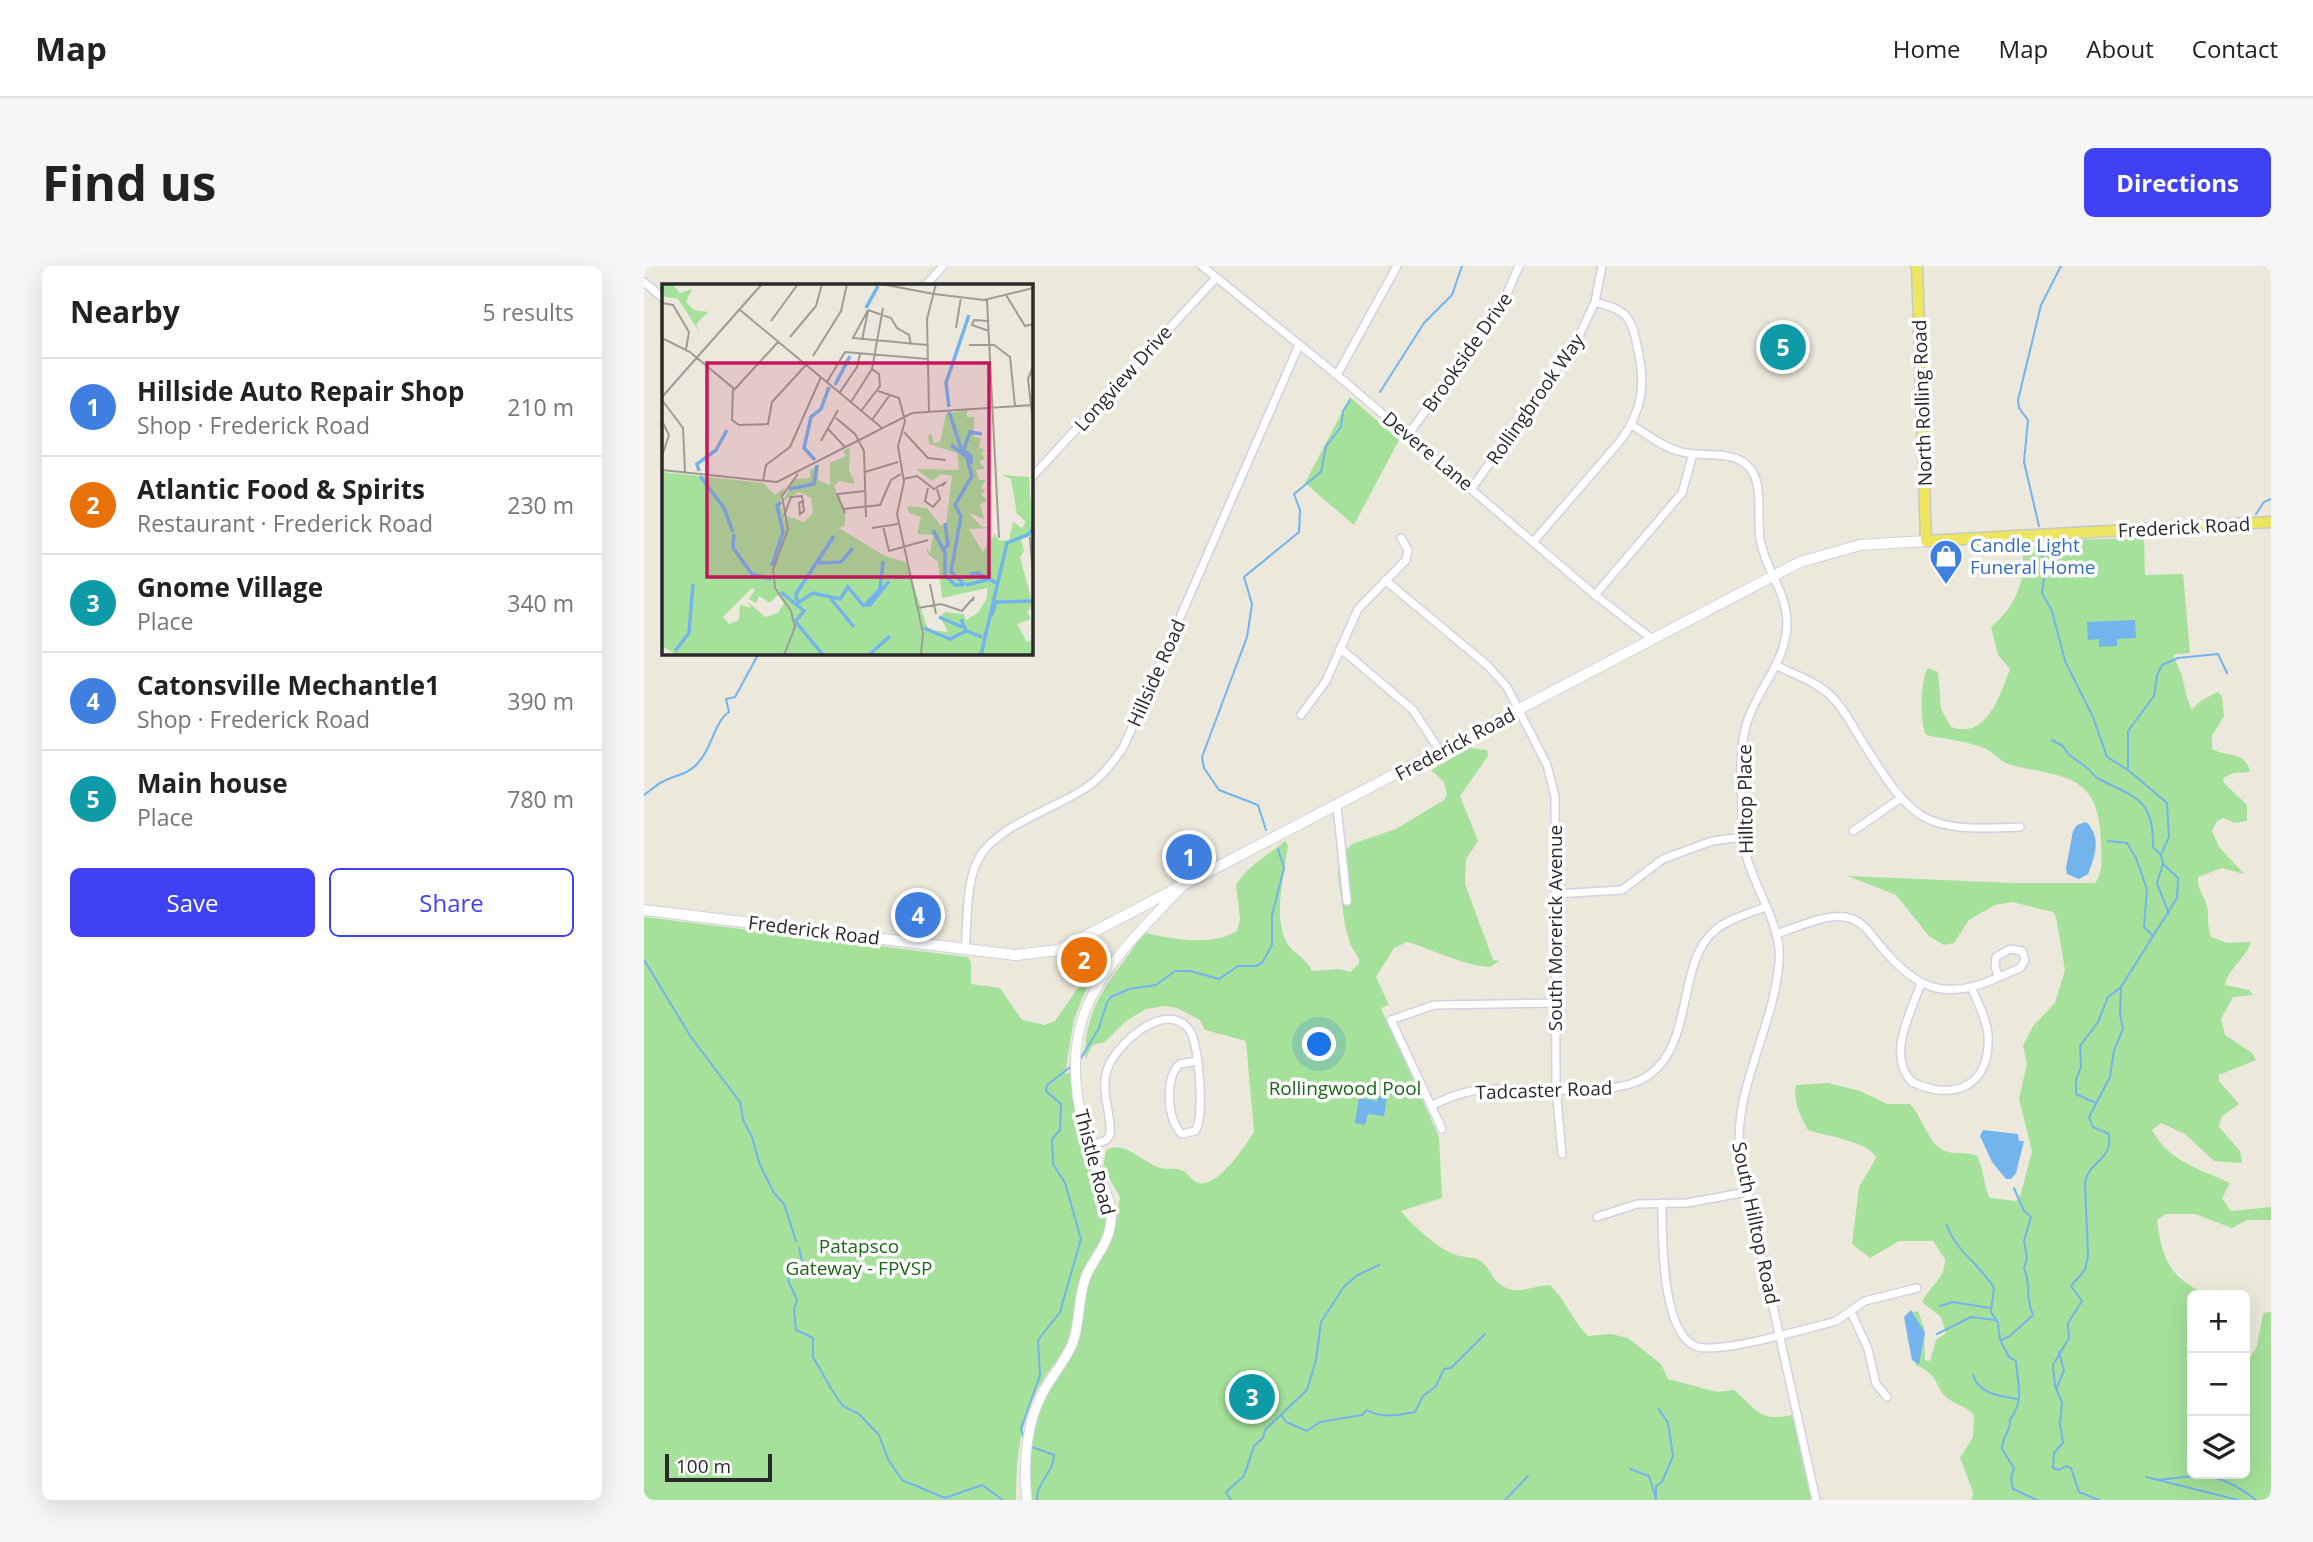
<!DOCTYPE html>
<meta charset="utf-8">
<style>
:root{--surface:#fff;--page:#f6f6f6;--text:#222;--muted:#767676;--line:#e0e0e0;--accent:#4040f5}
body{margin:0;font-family:"Open Sans",sans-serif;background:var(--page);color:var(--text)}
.controls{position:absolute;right:21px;bottom:21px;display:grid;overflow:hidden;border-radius:10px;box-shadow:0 7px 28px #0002}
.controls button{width:63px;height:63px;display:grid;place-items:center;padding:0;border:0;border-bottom:2px solid var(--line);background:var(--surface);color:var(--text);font:35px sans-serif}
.scale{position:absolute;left:21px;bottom:18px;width:107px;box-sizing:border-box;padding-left:7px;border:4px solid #2a2a2a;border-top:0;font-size:19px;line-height:24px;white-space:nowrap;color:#2a2a2a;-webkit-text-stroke:5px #fff;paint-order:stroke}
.you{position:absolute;left:676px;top:779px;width:24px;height:24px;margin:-18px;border:5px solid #fff;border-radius:50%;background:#1a73e8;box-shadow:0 0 0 10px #1a73e833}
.badge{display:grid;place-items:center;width:46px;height:46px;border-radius:50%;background:var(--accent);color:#fff;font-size:23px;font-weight:700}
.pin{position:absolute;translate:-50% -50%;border:4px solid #fff;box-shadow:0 2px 7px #0006}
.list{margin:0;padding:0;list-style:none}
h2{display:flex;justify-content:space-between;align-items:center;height:91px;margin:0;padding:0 28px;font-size:30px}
h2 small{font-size:23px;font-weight:400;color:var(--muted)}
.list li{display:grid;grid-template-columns:46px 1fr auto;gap:21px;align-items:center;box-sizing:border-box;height:98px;padding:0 28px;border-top:2px solid var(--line)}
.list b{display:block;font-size:26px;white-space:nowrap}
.list p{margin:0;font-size:23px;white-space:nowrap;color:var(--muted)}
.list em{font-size:23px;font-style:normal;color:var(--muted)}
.actions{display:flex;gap:14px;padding:21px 28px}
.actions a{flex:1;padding:16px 0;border:2px solid var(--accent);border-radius:10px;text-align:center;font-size:24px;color:var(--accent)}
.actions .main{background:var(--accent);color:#fff}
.icon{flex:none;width:38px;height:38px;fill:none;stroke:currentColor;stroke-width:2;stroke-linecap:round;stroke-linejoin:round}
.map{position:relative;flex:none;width:1627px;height:1234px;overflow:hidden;border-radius:10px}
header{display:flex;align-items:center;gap:42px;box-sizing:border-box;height:98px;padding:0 35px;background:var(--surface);border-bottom:2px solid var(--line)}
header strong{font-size:33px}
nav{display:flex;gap:38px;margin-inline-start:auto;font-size:24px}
.intro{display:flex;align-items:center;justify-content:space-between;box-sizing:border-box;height:168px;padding:0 42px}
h1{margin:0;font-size:49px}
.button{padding:18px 32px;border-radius:10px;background:var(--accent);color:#fff;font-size:24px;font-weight:700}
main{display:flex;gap:42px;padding:0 42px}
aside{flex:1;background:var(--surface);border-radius:10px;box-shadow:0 7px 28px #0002}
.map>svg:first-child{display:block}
</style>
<header>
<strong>Map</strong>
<nav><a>Home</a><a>Map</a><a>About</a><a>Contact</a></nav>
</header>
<div class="intro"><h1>Find us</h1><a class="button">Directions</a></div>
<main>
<aside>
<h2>Nearby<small>5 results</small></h2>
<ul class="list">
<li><span class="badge" style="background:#3f7fe0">1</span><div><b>Hillside Auto Repair Shop</b><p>Shop · Frederick Road</p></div><em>210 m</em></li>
<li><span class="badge" style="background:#e8710a">2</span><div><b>Atlantic Food &amp; Spirits</b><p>Restaurant · Frederick Road</p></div><em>230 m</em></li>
<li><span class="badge" style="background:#0f9aa8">3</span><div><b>Gnome Village</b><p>Place</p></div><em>340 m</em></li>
<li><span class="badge" style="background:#3f7fe0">4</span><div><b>Catonsville Mechantle1</b><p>Shop · Frederick Road</p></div><em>390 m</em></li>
<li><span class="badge" style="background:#0f9aa8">5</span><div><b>Main house</b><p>Place</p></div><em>780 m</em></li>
</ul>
<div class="actions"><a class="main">Save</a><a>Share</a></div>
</aside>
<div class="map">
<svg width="1627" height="1234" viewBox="0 0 1627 1234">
<rect width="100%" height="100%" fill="#ece8dc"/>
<g fill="#a5e19a">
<path d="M706,131L755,174L710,259L661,217Z"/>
<path d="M1500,272L1501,309L1539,308L1546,387L1531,388L1529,392C1540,405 1540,428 1548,444C1555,435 1563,431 1574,426L1578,430L1580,450L1568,470V483C1582,491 1602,485 1606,506L1590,507L1579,512L1580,517L1603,539V555L1590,557L1579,552L1573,555L1568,565L1575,581L1600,608L1578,602L1554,611C1553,623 1560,629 1563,640C1565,651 1563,660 1567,671L1583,677L1607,676C1601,694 1584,702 1581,719L1605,724L1609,729L1589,731L1577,753L1581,769L1608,787L1612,794L1575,809V815L1595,838L1577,851L1575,861L1596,885L1598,897L1570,895L1541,868L1517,857L1508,864C1524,895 1556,903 1586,917L1578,932L1587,945L1627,941V954H1603L1588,962L1551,948H1522L1513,954C1518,994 1526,1012 1564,1029H1548V1208H1601V1091L1607,1090L1613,1080L1619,1047L1627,1046V1234H1328L1329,1226L1316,1192L1329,1171L1330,1149C1322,1140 1315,1140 1306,1134C1290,1124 1298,1110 1272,1099L1263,1071V1048L1274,1045L1280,1062L1281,1094L1286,1095L1292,1074L1302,1067L1297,1051L1278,1036C1286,1019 1301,1014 1301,993L1289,975H1255L1226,992L1208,978L1215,921L1232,892C1228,876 1181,870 1164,864C1156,849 1149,837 1152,819L1184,817L1216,825L1243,838H1266C1279,851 1285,882 1304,886C1314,888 1324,886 1333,890C1341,905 1339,921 1346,932L1372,935L1376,931L1388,885L1375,833L1383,797L1379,780L1389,760L1411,737L1421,704L1412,651L1409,646L1368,636L1351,639L1325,654L1310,677L1300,679L1285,670L1252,629L1204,610L1369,617H1451C1460,606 1457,589 1457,575C1455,507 1420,512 1367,499C1356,496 1350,486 1340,482C1322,475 1301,473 1282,469C1276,459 1276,413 1284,402L1294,406L1297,443L1307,461C1343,474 1356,429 1366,403L1354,389L1347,361C1365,346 1373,332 1379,309C1383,296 1373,288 1386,278L1402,284L1407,274Z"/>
<path d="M826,482L843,484L844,490L816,530L834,575L822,593L821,618L849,694L855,695L846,701C817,699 791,684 763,676L750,682L732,711L745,739L737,742L795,871L798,932L757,945C770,961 793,982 812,989C821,992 830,990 838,996C850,1007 848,1019 869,1024C879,1026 895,1019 906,1019C922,1034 928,1055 944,1070L967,1068L984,1072L1017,1098L1024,1113L1073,1126L1090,1124C1114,1144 1114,1156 1148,1149L1168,1234H377C377,1196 377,1159 394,1125C399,1115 407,1107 411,1097C378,1138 372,1182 372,1234H0V651L324,691L327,696V718L356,722L378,754L401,759L411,755L434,722L447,711L430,753L421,808L427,806L440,882L464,948L460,971L469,972L476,931L459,901L462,884C481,873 500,898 517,902C524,904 532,901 539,905C545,908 548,916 556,917C574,921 601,880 610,866L602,775L561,764L556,754L533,742L521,740L502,743L482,755L461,776L449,779L441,793C441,746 459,723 485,688C491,680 494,672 503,667C530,674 569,680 593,665L596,653L592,619C604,599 623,590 641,575L644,579C641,607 628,651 643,677C650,688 662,692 668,705L696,703L706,706L715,698V693L706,678L701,659L694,609L696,590L708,578L752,563L800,534L803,529L800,516L787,504Z"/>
</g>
<g fill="#72b4eb">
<path d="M1491,354L1492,372L1473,373V380L1455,381V373L1444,374L1443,356Z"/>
<path d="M1442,556C1458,571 1451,590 1444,608L1435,613L1423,608L1422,602L1429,565L1433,559Z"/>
<path d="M734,829L743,831L740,850L724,848L721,859L711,857L715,832L733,835Z"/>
<path d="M1339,864L1374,868L1375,875H1380L1372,907L1367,913H1362L1348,896L1336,870Z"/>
<path d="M1267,1044L1281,1067L1275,1098L1268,1094L1260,1051Z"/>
</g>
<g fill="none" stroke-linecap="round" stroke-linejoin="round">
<g stroke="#72b4eb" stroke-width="2">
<path d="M736,126L780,57L808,29L818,0"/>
<path d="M1612,248L1620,236L1627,233"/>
<path d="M1395,260L1380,196L1384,154L1375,142L1374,134L1397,39L1417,0"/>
<path d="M1395,277L1401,303L1398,327L1408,345L1421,395L1449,451L1463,491L1484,504L1523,537L1525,571L1517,589"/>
<path d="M1408,474L1419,480C1425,492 1433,493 1443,502C1448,505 1449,510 1455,513C1491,532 1510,532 1509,581L1517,589L1519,598L1513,617L1525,648"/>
<path d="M1484,502V465L1510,430L1513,409L1518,399L1534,392L1574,388L1583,407"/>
<path d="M0,529C6,525 12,519 18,516C31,509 43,509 53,498C69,482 69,457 85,446L82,433L91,431L115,387"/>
<path d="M622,564L614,539L575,524L560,502L558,491L603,371L608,338L600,311L655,266L656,244L650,228L677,206L682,180L697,161L699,145L706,134"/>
<path d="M1464,575L1483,577L1492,592L1503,623L1500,661L1509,670"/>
<path d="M0,694L47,771L96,836L99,854L108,871L116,899L130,927L140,938L152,975"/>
<path d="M434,797L455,762L463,736L467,731L485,723L512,719L531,705H546L575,713L594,700H612L618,697L628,679V649L640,602L634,583"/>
<path d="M1452,837L1432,828V814L1437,801L1436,780L1454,756L1464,731L1476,722"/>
<path d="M1303,959C1311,985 1337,999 1350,1022L1347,1046L1354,1057L1356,1074L1365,1091L1372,1095C1373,1115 1381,1136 1366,1153C1367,1165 1358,1171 1358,1183L1370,1202L1367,1211L1369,1223L1393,1234"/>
<path d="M155,982L158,995L154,1006L146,1008L144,1014L153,1034L150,1043L152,1064L169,1072V1091L188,1124L199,1140L215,1148L235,1169L244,1193L258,1214L301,1232L338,1219L359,1234"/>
<path d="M1296,1040L1309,1036L1346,1042"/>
<path d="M1293,1068L1327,1051L1352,1054"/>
<path d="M1357,1074L1366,1070L1389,1049C1380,1028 1388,1021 1380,1002L1383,992L1380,975L1387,951L1380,945L1370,922"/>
<path d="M1329,1109C1335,1128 1356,1130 1373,1133"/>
<path d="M1412,1123L1420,1105L1415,1086"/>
<path d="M638,1150L642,1156L663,1165L676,1156L718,1149L723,1144C738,1153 755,1149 771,1146L779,1130L792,1120L800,1103L807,1102L841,1068"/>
<path d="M381,1176L377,1163L396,1109L394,1074L416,1046L437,973L421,917L409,898L408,873L416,864L417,838L402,825L403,819L429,799"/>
<path d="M388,1181L410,1189C410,1206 392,1217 393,1234"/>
<path d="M986,1203L1005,1210L1012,1233"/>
<path d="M1502,1211L1594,1234"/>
<path d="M1514,1214C1560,1209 1573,1204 1612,1234"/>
<path d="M587,1234L582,1226L600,1210L610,1180L619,1172L621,1164L663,1124L672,1094L677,1056L699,1022L712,1010L735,999"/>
<path d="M861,1234L884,1210"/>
<path d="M1012,1234V1220L1018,1216L1029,1190L1024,1157L1015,1143"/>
<path d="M1455,1234L1435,1226L1427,1202L1422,1200L1415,1204L1409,1202L1410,1187L1419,1177L1416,1158L1418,1136L1411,1120L1409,1099L1425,1072L1424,1057L1438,1035L1427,1020L1441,1004L1444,989L1441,917C1445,893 1468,897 1465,868L1449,861L1445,851L1466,811L1470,784L1479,763L1476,748L1477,721L1533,632L1534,612L1519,598"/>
</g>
<defs>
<g id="minor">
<path d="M558,0L693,109L951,329L1008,373"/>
<path d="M0,16L19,32"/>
<path d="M282,19L299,0"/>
<path d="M693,109L753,0"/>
<path d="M988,159C1003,169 1018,180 1034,185C1058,193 1092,181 1108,205C1119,222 1113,253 1116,273C1121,304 1143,325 1143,358C1142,398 1112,423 1102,460C1093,490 1099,528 1098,560C1098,611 1139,651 1135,696C1130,763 1088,823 1096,892L1172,1234"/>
<path d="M764,169L859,37L875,0"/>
<path d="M387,212L572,12"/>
<path d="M828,222L933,74L951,36L958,0"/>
<path d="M890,275L977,174C999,144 1002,116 993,80C991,69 989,58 981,49C973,41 961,39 951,36"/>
<path d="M741,314L843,399L863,421L903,499L911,530L912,822L918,888"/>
<path d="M951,329L1038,227L1049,188"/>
<path d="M696,382L769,444L796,485"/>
<path d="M1133,400C1152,409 1175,417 1189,432C1201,445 1210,462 1219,477C1270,558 1280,566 1376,561"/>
<path d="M657,449L682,415L714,343L762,294L764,284L757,272"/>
<path d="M693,540L703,635"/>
<path d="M1209,565L1257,532"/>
<path d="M911,628L978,624L1019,593L1068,575L1098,571"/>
<path d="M1132,668C1152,662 1180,648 1201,651C1216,653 1225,665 1234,677C1270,722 1300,737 1355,711L1351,701L1352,691L1366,683L1378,685L1381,694L1376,702L1355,711"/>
<path d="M321,683C324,655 321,617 335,592C354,558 412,543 443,521C458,511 468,497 479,482L655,79"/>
<path d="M1277,717C1267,747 1242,789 1268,816C1310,836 1347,820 1344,769C1343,754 1334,737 1328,723"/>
<path d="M787,840C803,832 819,825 837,824C883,819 969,835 1005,809C1050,777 1033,699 1069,666C1083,653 1104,648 1121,641"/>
<path d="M798,863L747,754L790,739L911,737"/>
<path d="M444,881L462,874L466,869C468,847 456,826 463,804C471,779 523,731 546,765C555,778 561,853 551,865L538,868C523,856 520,810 536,798L552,795"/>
<path d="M1018,937C1018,968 1017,1065 1051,1080C1071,1089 1153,1065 1178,1059L1192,1055L1221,1035L1273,1022"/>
<path d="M953,951L993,938L1043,937L1103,926"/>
<path d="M1207,1046L1224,1083L1232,1118L1243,1131"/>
</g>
<path id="tertiary" d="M383,1234C379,1196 382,1155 402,1121C411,1106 423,1092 429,1076C436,1056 434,1033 441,1013C447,995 463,981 466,961C472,935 453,911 446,886C407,754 449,713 537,622"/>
<path id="secondary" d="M0,644L371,689L415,684L1156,296L1216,279L1282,275"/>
<path id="primary" d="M1273,0L1282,275L1627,256"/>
</defs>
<use href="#minor" stroke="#d1d1e2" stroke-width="10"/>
<use href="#tertiary" stroke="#d1d1e2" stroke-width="11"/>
<use href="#secondary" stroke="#d1d1e2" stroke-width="12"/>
<use href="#primary" stroke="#c8c8c8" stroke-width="13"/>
<use href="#minor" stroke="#fff" stroke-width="7"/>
<use href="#tertiary" stroke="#fff" stroke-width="9"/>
<use href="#secondary" stroke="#fff" stroke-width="10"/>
<use href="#primary" stroke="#ede660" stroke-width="10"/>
</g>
<defs>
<symbol id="shop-pin" viewBox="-11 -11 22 30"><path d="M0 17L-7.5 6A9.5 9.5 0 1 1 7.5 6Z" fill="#3f7fe0" stroke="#fff"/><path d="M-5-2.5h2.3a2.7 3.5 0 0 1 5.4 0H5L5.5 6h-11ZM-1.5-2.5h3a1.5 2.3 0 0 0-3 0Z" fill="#fff"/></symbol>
</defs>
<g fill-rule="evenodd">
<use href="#shop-pin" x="1283" y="271" width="38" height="52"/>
</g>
<g text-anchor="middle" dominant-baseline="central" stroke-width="7" stroke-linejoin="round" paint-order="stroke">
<g font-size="19" fill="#2a2a2a" stroke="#fff">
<text transform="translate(823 86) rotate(-55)">Brookside Drive</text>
<text transform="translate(479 112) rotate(-48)">Longview Drive</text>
<text transform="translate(891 133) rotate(-55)">Rollingbrook Way</text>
<text transform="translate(1278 137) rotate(-92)">North Rolling Road</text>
<text transform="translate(784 185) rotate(40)">Devere Lane</text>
<text transform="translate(1540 261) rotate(-3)">Frederick Road</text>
<text transform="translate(512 407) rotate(-66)">Hillside Road</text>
<text transform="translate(811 478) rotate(-28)">Frederick Road</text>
<text transform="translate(1101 533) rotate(-91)">Hilltop Place</text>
<text transform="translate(911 662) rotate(-90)">South Morerick Avenue</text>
<text transform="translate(170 664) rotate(7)">Frederick Road</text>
<text transform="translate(900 824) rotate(-2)">Tadcaster Road</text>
<text transform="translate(451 896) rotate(75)">Thistle Road</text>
<text transform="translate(1112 957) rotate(78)">South Hilltop Road</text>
</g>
<g font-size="19" fill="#366cbe" stroke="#fff" text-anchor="start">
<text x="1326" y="279">Candle Light<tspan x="1326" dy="22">Funeral Home</tspan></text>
</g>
<g font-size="19" fill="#1e651c" stroke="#fff">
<text x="701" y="822">Rollingwood Pool</text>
<text x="215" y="980">Patapsco<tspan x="215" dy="22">Gateway - FPVSP</tspan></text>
</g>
</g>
<g transform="translate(18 18)">
<rect width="371" height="371" fill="#ece8dc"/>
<path d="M0,0H10L18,9L30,5L24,18L32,26L46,28L34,40L38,49L16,15L0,12ZM305,126V133H312V153L319,154L317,163L324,167L319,168L323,175L317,177L323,185L314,186L317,196H324L319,204L324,206L319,210L325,217L318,220L322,235L307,229L320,243L333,244L307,245L321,268L333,250L337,257L347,256L351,238L360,244L364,238L355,230L349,195L340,191L367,193L371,252L359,255L362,267L358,273L371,321L365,328L369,335L355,340L365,358L370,356L371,339V371H15L0,362V188L101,199L113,211L123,203L118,219L127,247L125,232L142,238L151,229L149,214L137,208L121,217L132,195L148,194V186L157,180L156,196L168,201V179L184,172L181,167L188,163L187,186L193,200L177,197L172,202L183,230V241L177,244L223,272L244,278L266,346L286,348L278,333L283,328L302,330L304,336L316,329L325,314V304L280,314L276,278L266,270L264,263L268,269L271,251L255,250L259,233L247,229L245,222L265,224L278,241H284L290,192L279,190L270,197L254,185L297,186L295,169L267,160L266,152L269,149L272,159L278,158L284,130ZM90,304L93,306L87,315L94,319L97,312L108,319L116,311L122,319L116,329L103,333L86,318L89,324L78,321L77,336L67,340L61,333Z" fill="#a5e19a" fill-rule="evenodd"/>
<path fill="none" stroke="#72b4eb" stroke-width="3.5" d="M204,24L216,2M173,101L188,72M287,123L284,99L307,31M287,128L299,164L309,172V180M289,161L305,173L310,192L293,221L299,232L289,288L303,301M302,165L308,148L320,150M153,176L142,164L149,133L159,125L167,103M37,187L35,180L54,166L65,146M38,192L62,224L71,248M127,205L152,200L155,181M271,246L283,269V291L293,301H301M72,250L71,264L90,290L109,295M281,265L286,261L283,239M156,279L179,278L191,264M110,282L121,248L115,222L119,218M308,290L316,289L334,299M304,301L328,295M119,308L142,327L133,338M169,315L192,343M135,317L134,310L172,252M205,319L218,305L221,277M134,320L151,309L178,315L186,303L201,321H208L227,297M330,331L334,318L371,317M277,333L300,343M299,335L304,347L320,353M134,338L161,371M262,344L288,355L304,347M13,367L27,349L31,300M320,368L324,347M207,371L228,352M319,371L345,259L367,250L371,243"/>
<path fill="none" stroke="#9e9c95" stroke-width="2" d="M219,0L272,10M272,10L322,16L371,4M344,11L363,42L371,40M325,16L337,254M0,19L11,21L27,48L24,65M78,26L220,144M206,26L191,54L265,61M206,26L229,34L235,44L247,51L249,61M109,37L136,0M326,37L312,36L310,41L327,47M294,44L299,13M128,53L154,22L160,0M0,54L28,68L71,104L70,136L77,141L106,140L110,118L144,81M200,56L206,27M307,61H332L348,73L353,122M151,72L179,27L185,0M371,83L366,95L371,139M165,98L183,68L266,75M72,106L116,58M216,107L237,114L243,137L236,162L242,198L235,230L261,349L259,371M178,108L195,83L198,70M0,113L100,0M0,116L21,144L23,188M189,118L210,85L221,24M199,127L218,102L217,90L210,85M267,127L265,35L274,0M174,134L193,150L202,167L204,233M210,136L227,112M0,137L7,151L0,172M166,145L183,163M242,148L266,174L284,176M159,157L176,126M0,186L115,198L250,129L371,121M203,188L236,178M241,195L255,192L272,205L284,198L280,202M101,197L104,181L128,163L159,93M266,204L263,217L271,223L278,215L275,205M181,225L218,221L229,196L239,190M183,229L175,210L203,207M122,232L129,213L140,212V213L141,217V222L142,225V227L138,230L137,219L141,217M221,242L227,267L266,256M210,244L236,240M368,253L371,293M268,300L274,330M256,324L279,320L300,327L312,313L311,317M122,371L133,343L129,327L113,304L111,286L126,245L120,212L136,190"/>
<path fill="#c2185b" fill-opacity="0.15" stroke="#c2185b" stroke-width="3.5" d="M45,79H327V293H45Z"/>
<rect width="371" height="371" fill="none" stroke="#2a2a2a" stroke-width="3.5"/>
</g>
</svg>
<div class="controls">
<button>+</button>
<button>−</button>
<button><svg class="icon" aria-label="layers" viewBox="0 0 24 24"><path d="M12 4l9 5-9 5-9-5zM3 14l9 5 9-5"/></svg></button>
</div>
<div class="scale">100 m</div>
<div class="you"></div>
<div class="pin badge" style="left:545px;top:591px;background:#3f7fe0">1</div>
<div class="pin badge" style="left:440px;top:694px;background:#e8710a">2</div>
<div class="pin badge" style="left:608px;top:1131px;background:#0f9aa8">3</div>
<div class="pin badge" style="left:274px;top:649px;background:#3f7fe0">4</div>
<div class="pin badge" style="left:1139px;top:81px;background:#0f9aa8">5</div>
</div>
</main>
